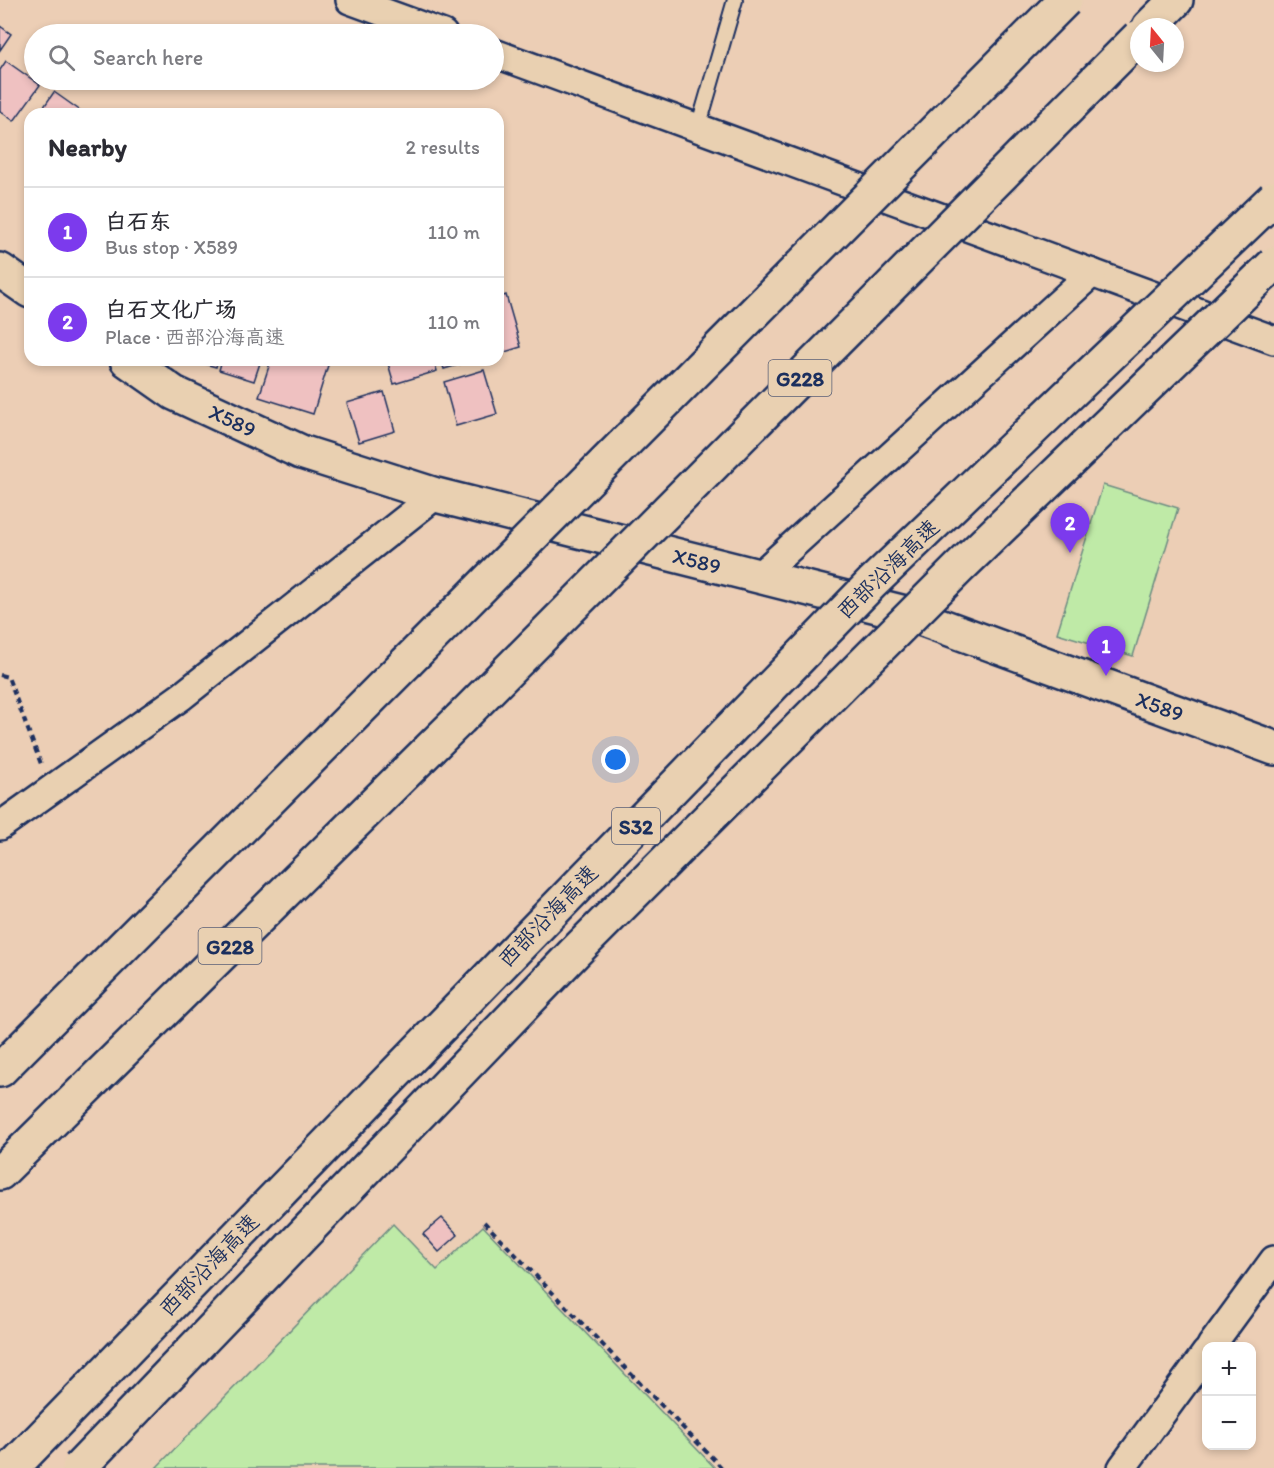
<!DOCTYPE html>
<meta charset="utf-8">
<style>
:root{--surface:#fff;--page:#f2f2f3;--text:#2b2b33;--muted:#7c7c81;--line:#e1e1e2;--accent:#7c3aed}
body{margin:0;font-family:Itim,"LXGW WenKai TC",sans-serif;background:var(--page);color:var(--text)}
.controls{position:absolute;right:18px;bottom:18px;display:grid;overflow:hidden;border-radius:12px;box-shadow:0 3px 9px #0003}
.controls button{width:54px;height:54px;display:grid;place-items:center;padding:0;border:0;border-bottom:2px solid var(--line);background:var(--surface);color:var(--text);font:30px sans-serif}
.compass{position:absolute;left:1130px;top:18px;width:54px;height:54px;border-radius:50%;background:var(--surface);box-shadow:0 3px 9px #0003;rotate:342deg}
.you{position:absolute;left:616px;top:760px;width:21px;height:21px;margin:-15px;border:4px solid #fff;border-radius:50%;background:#1a73e8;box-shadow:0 0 0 9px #1a73e833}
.badge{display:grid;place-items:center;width:39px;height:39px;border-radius:50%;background:var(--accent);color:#fff;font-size:20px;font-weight:700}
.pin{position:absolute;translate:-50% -50px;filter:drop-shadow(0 2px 3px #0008)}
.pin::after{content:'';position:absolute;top:32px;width:21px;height:18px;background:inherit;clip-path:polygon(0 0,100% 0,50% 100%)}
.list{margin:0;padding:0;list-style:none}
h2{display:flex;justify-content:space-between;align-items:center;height:78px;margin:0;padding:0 24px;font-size:26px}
h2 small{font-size:20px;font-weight:400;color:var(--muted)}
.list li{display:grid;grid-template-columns:39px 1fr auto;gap:18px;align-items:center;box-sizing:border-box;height:90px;padding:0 24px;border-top:2px solid var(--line)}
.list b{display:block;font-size:22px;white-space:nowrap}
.list p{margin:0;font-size:20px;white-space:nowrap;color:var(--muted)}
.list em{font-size:20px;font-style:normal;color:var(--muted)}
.icon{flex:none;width:33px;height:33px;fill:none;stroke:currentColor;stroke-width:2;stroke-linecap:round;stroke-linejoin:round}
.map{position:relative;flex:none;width:1274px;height:1468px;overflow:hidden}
.search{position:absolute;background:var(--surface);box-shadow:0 3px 9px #0003;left:24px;top:24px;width:480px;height:66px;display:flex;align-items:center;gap:15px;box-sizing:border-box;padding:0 21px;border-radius:33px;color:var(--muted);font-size:22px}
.panel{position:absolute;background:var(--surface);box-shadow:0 3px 9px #0003;left:24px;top:108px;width:480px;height:258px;border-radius:18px}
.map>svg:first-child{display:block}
</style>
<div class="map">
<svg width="1274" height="1468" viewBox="0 0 1274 1468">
<rect width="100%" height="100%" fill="#ecceb5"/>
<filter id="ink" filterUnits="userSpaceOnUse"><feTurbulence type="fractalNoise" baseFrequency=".0167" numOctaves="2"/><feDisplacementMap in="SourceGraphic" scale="12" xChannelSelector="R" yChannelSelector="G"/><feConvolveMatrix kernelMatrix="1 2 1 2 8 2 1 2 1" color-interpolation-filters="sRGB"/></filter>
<g filter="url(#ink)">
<g fill="#bfeaa7" stroke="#6d8c82" stroke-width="1.5">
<path d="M1103,485L1178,508L1133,656L1057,633Z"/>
<path d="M393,1224L437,1270L483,1226L715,1468H156Z"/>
</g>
<g fill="#efc1c1" stroke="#1b2f5e" stroke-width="1.5">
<path d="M0,26L11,34L0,50Z"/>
<path d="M6,61L40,85L14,121L0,111V70Z"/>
<path d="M54,92L85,114H39Z"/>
<path d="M506,295L521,347L498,354V298Z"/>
<path d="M191,360H218L216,367Z"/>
<path d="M222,360H261L254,381L219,370Z"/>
<path d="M271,360H322L329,362L313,414L259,397Z"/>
<path d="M387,360H434L437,371L394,384Z"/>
<path d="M441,360H475L444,369Z"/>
<path d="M484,370L497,414L456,426L444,382Z"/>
<path d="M384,392L395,431L359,442L347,403Z"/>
<path d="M442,1218L458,1235L439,1252L423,1234Z"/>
</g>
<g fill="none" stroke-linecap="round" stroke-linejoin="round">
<defs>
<path id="lane" d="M698,128L735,0"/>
<g id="street">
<path d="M350,0L443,34"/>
<path d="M494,53L1274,340"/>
<path d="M759,576L1092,273"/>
<path d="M0,826L182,696L436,495"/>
<path d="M1211,1346L1274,1260"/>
<path d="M1122,1468L1206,1353"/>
</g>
<g id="secondary">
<path d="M0,270L30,291"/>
<path id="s1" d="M127,360L174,393L301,452L436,495L909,614L1274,748"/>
</g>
<g id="highway">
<path d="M1149,27L1176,0"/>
<path d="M0,1070L406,663"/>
<path d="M0,1173L460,719"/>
</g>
</defs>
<use href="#lane" stroke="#1b2f5e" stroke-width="18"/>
<use href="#street" stroke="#1b2f5e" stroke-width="32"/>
<use href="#secondary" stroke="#1b2f5e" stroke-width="38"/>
<use href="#highway" stroke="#1b2f5e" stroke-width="38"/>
<g stroke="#1b2f5e" stroke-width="4" stroke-dasharray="6 4.5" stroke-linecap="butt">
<path d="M0,675L8,677L41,764"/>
<path d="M484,1222L722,1468"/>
</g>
<use href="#lane" stroke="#e9d0b1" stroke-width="14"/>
<use href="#street" stroke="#e9d0b1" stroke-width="27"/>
<use href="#secondary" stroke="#e9d0b1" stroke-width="33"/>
<use href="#highway" stroke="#e9d0b1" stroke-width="33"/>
<defs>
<g id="highway-bridge">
<path d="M406,663L1065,0"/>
<path d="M460,719L1139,37"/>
<path d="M12,1468L872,583L1274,198"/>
<path d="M79,1468L575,952L959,568L1274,264"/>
</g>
</defs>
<use href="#highway-bridge" stroke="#1b2f5e" stroke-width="38" stroke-linecap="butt"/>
<use href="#highway-bridge" stroke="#e9d0b1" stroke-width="33"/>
</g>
</g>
<g text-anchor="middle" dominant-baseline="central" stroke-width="6" stroke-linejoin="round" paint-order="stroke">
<g fill="#e9d0b1" stroke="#595f77" stroke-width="1.5">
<rect x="768.5" y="360" width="63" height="36" rx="4.5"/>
<rect x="612" y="808" width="48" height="36" rx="4.5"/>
<rect x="198.5" y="928" width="63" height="36" rx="4.5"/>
</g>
<g font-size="21" font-weight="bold" fill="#1b2f5e">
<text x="800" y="378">G228</text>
<text x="636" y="826">S32</text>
<text x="230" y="946">G228</text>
</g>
<g font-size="22" fill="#1b2f5e" stroke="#e9d0b1">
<text stroke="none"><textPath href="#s1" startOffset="122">X589</textPath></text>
<text stroke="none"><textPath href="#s1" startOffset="608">X589</textPath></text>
<text transform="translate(888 569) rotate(-44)">西部沿海高速</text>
<text stroke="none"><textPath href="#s1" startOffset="1094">X589</textPath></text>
<text transform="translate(548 916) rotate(-46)">西部沿海高速</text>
<text transform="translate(209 1265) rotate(-46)">西部沿海高速</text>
</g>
</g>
</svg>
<div class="controls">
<button>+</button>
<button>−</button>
</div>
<svg class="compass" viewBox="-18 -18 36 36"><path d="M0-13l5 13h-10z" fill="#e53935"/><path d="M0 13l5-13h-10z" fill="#7c7c81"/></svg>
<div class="you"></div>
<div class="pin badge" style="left:1106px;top:676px">1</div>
<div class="pin badge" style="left:1070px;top:553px">2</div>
<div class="search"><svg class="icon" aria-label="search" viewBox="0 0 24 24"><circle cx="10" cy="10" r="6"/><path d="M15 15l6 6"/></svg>Search here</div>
<section class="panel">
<h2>Nearby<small>2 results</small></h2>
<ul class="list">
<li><span class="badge">1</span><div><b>白石东</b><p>Bus stop · X589</p></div><em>110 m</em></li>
<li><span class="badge">2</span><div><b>白石文化广场</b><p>Place · 西部沿海高速</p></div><em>110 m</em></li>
</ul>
</section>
</div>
